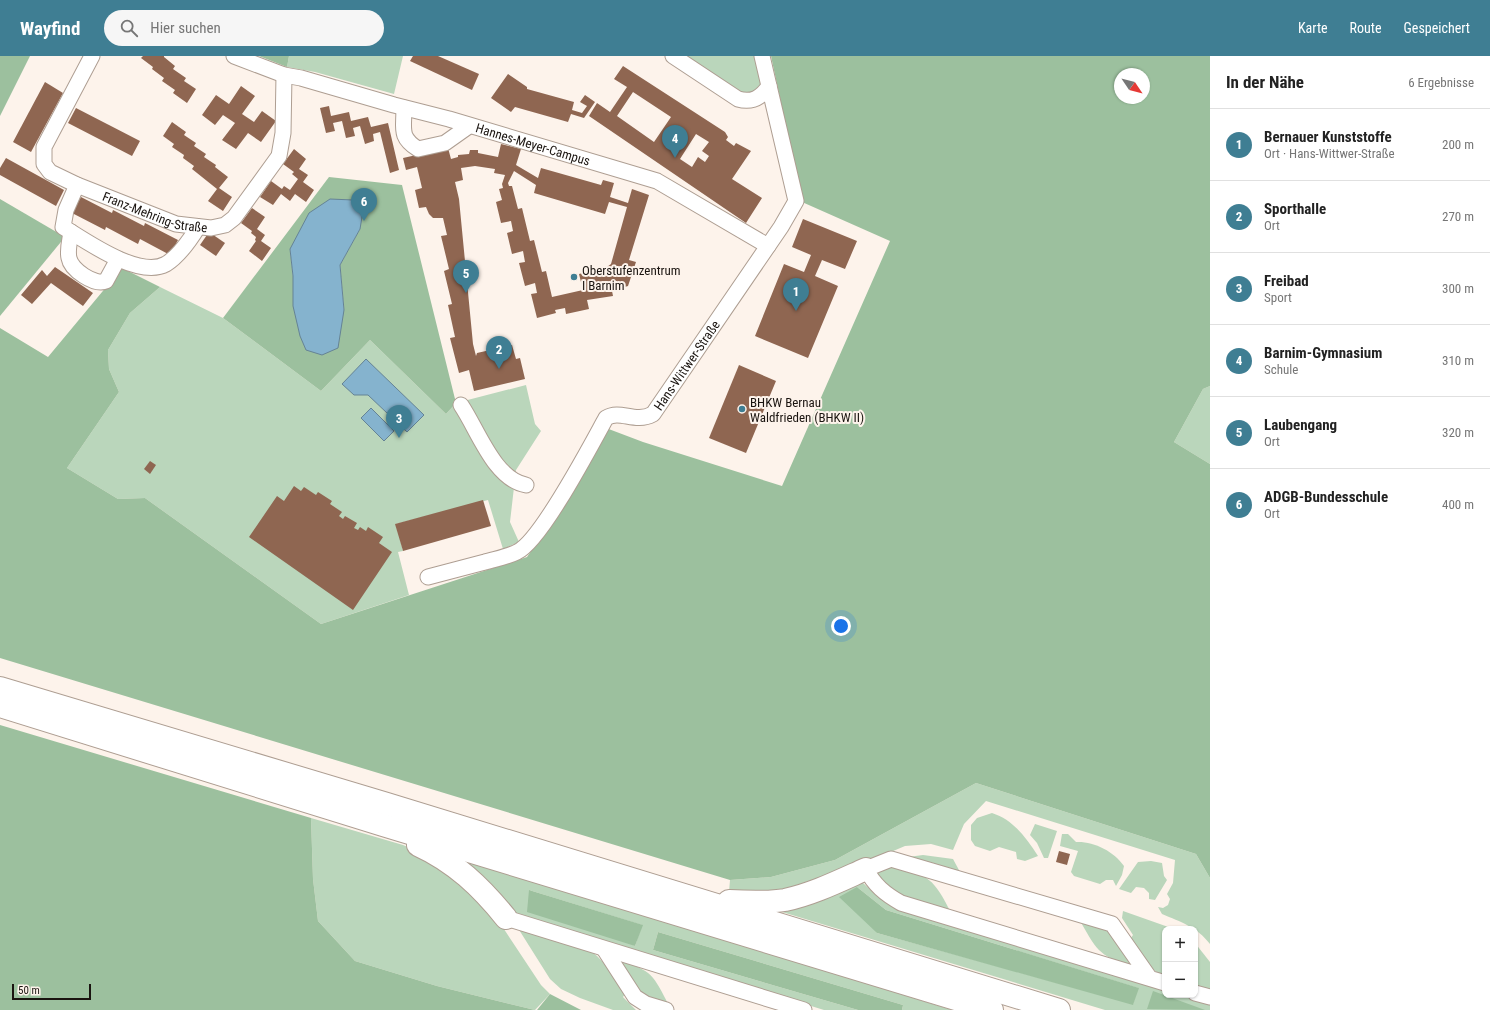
<!DOCTYPE html>
<html lang="de">
<meta charset="utf-8">
<style>
:root{--surface:#fff;--page:#f6f6f6;--text:#222;--muted:#767676;--line:#e0e0e0;--accent:#3f7e93}
body{margin:0;font-family:"Roboto Condensed",sans-serif;background:var(--page);color:var(--text)}
.controls{position:absolute;right:12px;bottom:12px;display:grid;overflow:hidden;border-radius:8px;box-shadow:0 1px 3px #0004}
.controls button{width:36px;height:36px;display:grid;place-items:center;padding:0;border:0;border-bottom:1px solid var(--line);background:var(--surface);color:var(--text);font:20px sans-serif}
.compass{position:absolute;left:1114px;top:12px;width:36px;height:36px;border-radius:50%;background:var(--surface);box-shadow:0 1px 3px #0004;rotate:125deg}
.scale{position:absolute;left:12px;bottom:10px;width:79px;box-sizing:border-box;padding-left:4px;border:2px solid #1a1410;border-top:0;font-size:11px;line-height:14px;white-space:nowrap;color:#1a1410;-webkit-text-stroke:3px #fdf3eb;paint-order:stroke}
.you{position:absolute;left:841px;top:570px;width:14px;height:14px;margin:-10px;border:3px solid #fff;border-radius:50%;background:#1a73e8;box-shadow:0 0 0 6px #1a73e833}
.badge{display:grid;place-items:center;width:26px;height:26px;border-radius:50%;background:var(--accent);color:#fff;font-size:13px;font-weight:700}
.pin{position:absolute;translate:-50% -33px;filter:drop-shadow(0 1px 2px #0008)}
.pin::after{content:'';position:absolute;top:21px;width:14px;height:12px;background:inherit;clip-path:polygon(0 0,100% 0,50% 100%)}
.list{margin:0;padding:0;list-style:none}
h2{display:flex;justify-content:space-between;align-items:center;height:52px;margin:0;padding:0 16px;font-size:17px}
h2 small{font-size:13px;font-weight:400;color:var(--muted)}
.list li{display:grid;grid-template-columns:26px 1fr auto;gap:12px;align-items:center;box-sizing:border-box;height:72px;padding:0 16px;border-top:1px solid var(--line)}
.list b{display:block;font-size:15px;white-space:nowrap}
.list p{margin:0;font-size:13px;white-space:nowrap;color:var(--muted)}
.list em{font-size:13px;font-style:normal;color:var(--muted)}
.icon{flex:none;width:22px;height:22px;fill:none;stroke:currentColor;stroke-width:2;stroke-linecap:round;stroke-linejoin:round}
.map{position:relative;flex:none;width:1210px;height:954px;overflow:hidden}
header{display:flex;align-items:center;gap:24px;box-sizing:border-box;height:56px;padding:0 20px;background:var(--accent);color:#fff}
header strong{font-size:19px}
nav{display:flex;gap:22px;margin-inline-start:auto;font-size:14px}
.search{width:280px;height:36px;background:var(--page);display:flex;align-items:center;gap:10px;box-sizing:border-box;padding:0 14px;border-radius:22px;color:var(--muted);font-size:15px}
main{display:flex}
aside{flex:1;background:var(--surface)}
.map>svg:first-child{display:block}
</style>
<header>
<strong>Wayfind</strong>
<div class="search"><svg class="icon" aria-label="search" viewBox="0 0 24 24"><circle cx="10" cy="10" r="6"/><path d="M15 15l6 6"/></svg>Hier suchen</div>
<nav><a>Karte</a><a>Route</a><a>Gespeichert</a></nav>
</header>
<main>
<div class="map">
<svg width="1210" height="954" viewBox="0 0 1210 954">
<rect width="100%" height="100%" fill="#fdf3eb"/>
<g fill="#bad6bb" fill-rule="evenodd">
<path d="M289,0H403L394,38L315,16L287,11Z"/>
<path d="M682,0H756L764,29L757,36L741,38Z"/>
<path d="M160,231L223,262L321,335L370,284L446,358L456,347L526,329L535,368L541,375L516,414L510,466L519,486L503,493L488,444L396,468L403,495L398,496L409,539L321,568L145,442L118,443L67,412L119,336L109,313L108,294L130,257Z"/>
<path d="M1210,330V408L1174,386L1203,333Z"/>
<path d="M976,727L1196,798L1210,822V888C1197,871 1181,866 1162,858L1158,851L1163,852L1168,849L1170,843L1167,838L1173,827L1175,804L986,745L964,768L953,794L931,788L905,790L794,837L729,836L730,824L771,821L835,804Z"/>
<path d="M992,757C1014,764 1026,782 1038,800L1025,805L1017,803L1016,796L999,791L990,795L975,790L971,784V769L977,762Z"/>
<path d="M311,762L403,789L438,804L496,861L541,929L550,938L535,954L437,930L355,905L318,865L313,823Z"/>
<path d="M1035,768L1057,775L1048,802H1044L1037,787L1030,779Z"/>
<path d="M1062,778H1068L1076,786C1093,785 1114,795 1124,810L1122,819L1116,830L1113,824H1106L1100,828L1074,820L1071,816L1078,795L1060,790Z"/>
<path d="M923,799L953,803L960,816L908,801Z"/>
<path d="M460,802L952,954H902L903,949L658,876L653,894L858,954H824L518,859L507,851ZM529,834L642,869L635,890Z"/>
<path d="M1151,805L1162,807L1164,820L1167,824L1155,844L1149,843V837L1144,832L1136,831L1131,837L1119,833L1138,806Z"/>
<path d="M891,811C928,816 935,825 951,857L893,837L875,816Z"/>
<path d="M853,825L863,827L882,844L893,850L1165,933V939H1184L1210,947V954H1105L769,852ZM857,831L886,854L1138,932L1133,948L877,877Z"/>
<path d="M1123,855L1174,873H1165V922L1147,909L1131,882L1133,879L1122,862Z"/>
<path d="M1079,863L1102,870L1112,878L1132,910C1097,900 1096,892 1079,863Z"/>
<path d="M516,869C537,876 575,884 592,896C606,906 615,924 625,938L623,941L636,954H613L580,942L561,933L550,923Z"/>
<path d="M1195,887L1210,906V935L1195,931Z"/>
<path d="M617,904C654,915 652,918 670,951L640,937Z"/>
</g>
<g fill="#9cc09e" fill-rule="evenodd">
<path d="M0,0H30L0,60Z"/>
<path d="M259,0H289L287,11Z"/>
<path d="M771,0H1210V330L1203,333L1174,386L1210,408V822L1196,798L976,727L835,804L771,821L730,824L0,602V272L48,301L122,212L160,231L130,257L108,294L109,313L119,336L67,412L118,443L145,442L321,568L527,501L565,445L606,372L643,386L782,430L890,185L802,146ZM1120,18H1144V42H1120Z"/>
<path d="M329,121L402,129L456,347L446,358L370,284L321,335L223,262ZM360,173L340,209L344,254L293,220L290,193Z"/>
<path d="M0,143L65,181L0,260Z"/>
<path d="M0,669L311,762L313,823L318,865L355,905L437,930L535,954H0Z"/>
<path d="M857,831L886,854L1139,932L1133,949L877,877L839,841Z"/>
<path d="M529,834L643,869L635,890L527,856Z"/>
<path d="M658,876L903,949L902,954H858L653,894Z"/>
<path d="M1153,935L1205,954L1147,953Z"/>
<path d="M550,938L581,954H537Z"/>
</g>
<g fill="#85b3ce" stroke="#658395">
<path d="M330,143L353,144L363,155L360,173L340,209L344,254L338,292L322,299L306,294L300,280L293,250V220L290,193L309,157Z"/>
<path d="M366,303L424,359L407,376L368,339H354L342,328Z"/>
<path d="M371,352L394,375L384,385L361,362Z"/>
</g>
<g fill="#8f6651" fill-rule="evenodd">
<path d="M143,0H164V1L175,10L173,13L186,22L184,25L196,33L187,47L173,37L175,34L162,25L164,22L152,13L153,11L141,2Z"/>
<path d="M413,0H438L479,18L472,34L410,5Z"/>
<path d="M623,10L725,76L728,81L726,84L734,90L736,87L751,95L732,123L762,142L746,167L589,60L597,47L610,56L627,31L614,23ZM633,36L671,61L654,86L617,60ZM696,78L709,86L702,95L709,100L705,106L698,101L692,111L680,103Z"/>
<path d="M508,18L527,31V33L574,46L572,54L582,57L587,50L580,46L585,39L595,46L584,62L571,58L568,66L515,51L511,56L491,42Z"/>
<path d="M45,26L63,37L31,96L13,86Z"/>
<path d="M241,30L255,40L242,58L254,66L262,55L276,65L261,86L248,77L236,93L222,84L235,67L223,59L215,69L202,59L216,39L229,48Z"/>
<path d="M329,50L331,60L349,56L351,65L368,61L371,71L388,67L399,114L390,117L380,76L373,78L374,85L365,88L360,70L353,72L355,80L346,82L342,65L333,67L335,75L326,77L320,52Z"/>
<path d="M76,52L140,85L132,100L68,67Z"/>
<path d="M172,66L186,76L184,79L196,87L194,90L206,98L204,101L216,109L215,111L228,121L219,132L232,141L223,155L208,145L217,133L192,113L194,110L183,102L184,99L172,91L174,88L163,80Z"/>
<path d="M501,88L521,93L516,109L538,122L541,112L601,129L603,124L614,127L610,141L628,147L632,133L649,139L629,204L636,206L628,230L612,235L613,240L587,244L589,253L566,258L565,252L555,254L556,257L537,262L531,238L537,237L535,227L525,230L519,207L525,206L523,195L512,198L507,177L513,175L511,165L501,167L496,146L502,144L499,133L503,132L502,128L505,119L494,117L495,113L475,110L461,112L463,124L455,126L459,143L473,288L476,300L477,297L512,289L516,303L520,302L525,323L474,335L469,314L459,317L450,282L455,281L448,249L452,248L444,215L449,213L441,180L447,179L443,162H433L429,158L426,151L419,152L415,134L422,132L417,111L406,114L403,102L448,92L451,103L458,101V99L469,98L470,94H478V97L498,101ZM514,115L536,129L534,137L605,158L609,146L627,151L611,208L607,211L579,218L583,234L552,241L546,215L542,216L534,184L530,185L522,152L518,153L512,130H509L508,127Z"/>
<path d="M294,93L306,103L299,113L308,119L303,126L314,134L306,146L295,138L290,145L281,138L273,149L260,141L271,125L282,133L284,130L290,134L298,123L292,118L294,116L283,108Z"/>
<path d="M6,102L64,134L56,150L0,119V112Z"/>
<path d="M81,141L112,157L113,154L144,170L145,167L178,184L170,199L140,183L138,188L106,171L105,174L72,157Z"/>
<path d="M252,152L265,161L257,173L265,179L261,185L271,192L262,205L249,195L256,185L255,184L256,181L251,177L252,175L241,167Z"/>
<path d="M803,163L857,185L845,213L822,204L815,220L838,230L808,302L755,280L784,208L804,216L811,199L792,191Z"/>
<path d="M209,176L225,187L216,200L200,189Z"/>
<path d="M55,211L93,237L83,250L51,227L32,248L21,239L42,214L47,220Z"/>
<path d="M739,309L776,325L746,397L709,382Z"/>
<path d="M150,405L156,409L150,418L144,413Z"/>
<path d="M294,430L301,435L304,431L316,439L318,436L332,445L330,448L342,456L339,460L343,463L345,460L357,467L354,472L358,474L360,471L366,475L368,471L383,481L379,487L392,496L353,554L249,481L277,440L284,445Z"/>
<path d="M483,444L491,470L403,495L395,468Z"/>
<path d="M1059,795L1070,798L1067,809L1056,806Z"/>
</g>
<g fill="none" stroke-linecap="round" stroke-linejoin="round">
<defs>
<g id="minor">
<path id="s1" d="M92,0L44,91V108L50,116L77,129L176,168L211,172L225,169L234,162L279,100L283,77L284,19"/>
<path id="s2" d="M234,0L284,19L301,22L394,49L449,63L657,125L768,190"/>
<path d="M673,0L738,43C752,47 761,42 769,30"/>
<path d="M404,52C404,73 399,81 418,93L445,87L469,70"/>
<path d="M77,129L66,154L63,171C86,185 139,223 166,208C179,200 190,184 198,171"/>
<path d="M71,176C70,184 67,194 69,202C71,214 95,230 106,225L118,203"/>
<path d="M461,349C478,374 494,423 526,429"/>
<path id="s3" d="M428,521C447,516 466,511 485,506C495,503 507,501 517,496C541,485 591,389 606,362C621,353 634,368 653,358L781,171L796,145L762,0"/>
<path d="M506,862L804,954"/>
<path d="M604,893L635,941L646,948L666,954"/>
<path d="M1149,921L1112,868L891,803L866,813C874,829 885,838 901,847L1165,927"/>
<path d="M1195,937L1210,941"/>
</g>
<g id="highway">
<path d="M0,632L387,748L1059,954"/>
<path d="M0,650L383,769L992,954"/>
<path d="M418,789C455,806 481,831 506,862"/>
<path d="M729,845C747,846 766,847 785,844C813,838 839,825 866,813"/>
</g>
</defs>
<use href="#minor" stroke="#ae9e92" stroke-width="17"/>
<use href="#highway" stroke="#ae9e92" stroke-width="24"/>
<use href="#minor" stroke="#fff" stroke-width="15"/>
<use href="#highway" stroke="#fff" stroke-width="22"/>
</g>
<g fill="#3f7e93" stroke="#fdf3eb" stroke-width="1.5">
<circle cx="574" cy="221" r="4"/>
<circle cx="742" cy="353" r="4"/>
</g>
<g text-anchor="middle" dominant-baseline="central" stroke-width="4" stroke-linejoin="round" paint-order="stroke">
<g font-size="13" fill="#1a1410" stroke="#fdf3eb">
<text stroke="none"><textPath href="#s2" startOffset="312">Hannes-Meyer-Campus</textPath></text>
<text stroke="none"><textPath href="#s1" startOffset="243">Franz-Mehring-Straße</textPath></text>
<text stroke="none"><textPath href="#s3" startOffset="362">Hans-Wittwer-Straße</textPath></text>
</g>
<g font-size="13" fill="#1a1410" stroke="#fdf3eb" text-anchor="start">
<text x="582" y="214">Oberstufenzentrum<tspan x="582" dy="15">I Barnim</tspan></text>
<text x="750" y="346">BHKW Bernau<tspan x="750" dy="15">Waldfrieden (BHKW II)</tspan></text>
</g>
</g>
</svg>
<div class="controls">
<button>+</button>
<button>−</button>
</div>
<svg class="compass" viewBox="-18 -18 36 36"><path d="M0-13l5 13h-10z" fill="#e53935"/><path d="M0 13l5-13h-10z" fill="#767676"/></svg>
<div class="scale">50 m</div>
<div class="you"></div>
<div class="pin badge" style="left:796px;top:255px">1</div>
<div class="pin badge" style="left:499px;top:313px">2</div>
<div class="pin badge" style="left:399px;top:382px">3</div>
<div class="pin badge" style="left:675px;top:102px">4</div>
<div class="pin badge" style="left:466px;top:237px">5</div>
<div class="pin badge" style="left:364px;top:165px">6</div>
</div>
<aside>
<h2>In der Nähe<small>6 Ergebnisse</small></h2>
<ul class="list">
<li><span class="badge">1</span><div><b>Bernauer Kunststoffe</b><p>Ort · Hans-Wittwer-Straße</p></div><em>200 m</em></li>
<li><span class="badge">2</span><div><b>Sporthalle</b><p>Ort</p></div><em>270 m</em></li>
<li><span class="badge">3</span><div><b>Freibad</b><p>Sport</p></div><em>300 m</em></li>
<li><span class="badge">4</span><div><b>Barnim-Gymnasium</b><p>Schule</p></div><em>310 m</em></li>
<li><span class="badge">5</span><div><b>Laubengang</b><p>Ort</p></div><em>320 m</em></li>
<li><span class="badge">6</span><div><b>ADGB-Bundesschule</b><p>Ort</p></div><em>400 m</em></li>
</ul>
</aside>
</main>
